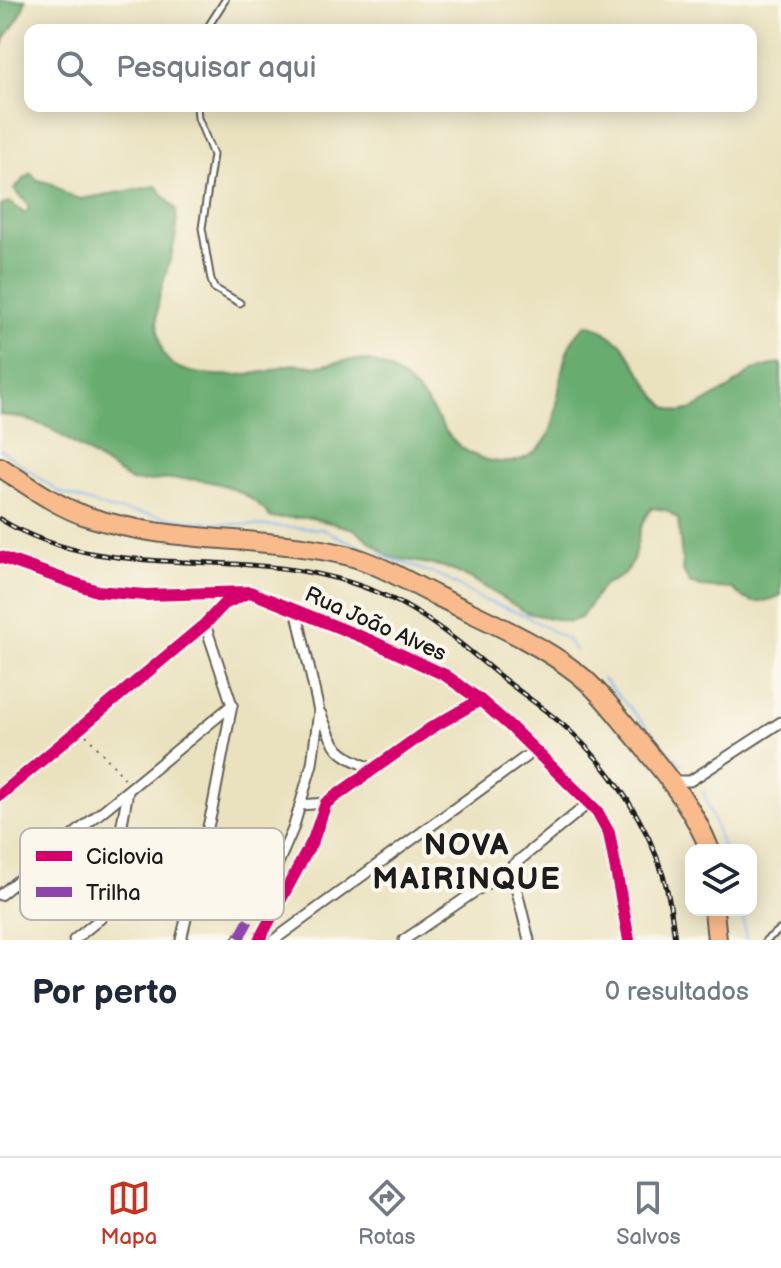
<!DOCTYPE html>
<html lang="pt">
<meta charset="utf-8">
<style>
body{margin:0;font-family:"Balsamiq Sans",sans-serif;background:#f2f2f3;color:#1f2937}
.controls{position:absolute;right:24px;bottom:24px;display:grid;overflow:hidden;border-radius:16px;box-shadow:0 4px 20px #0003}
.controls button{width:72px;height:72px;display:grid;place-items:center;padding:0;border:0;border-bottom:2px solid #e0e1e3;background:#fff;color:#1f2937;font:40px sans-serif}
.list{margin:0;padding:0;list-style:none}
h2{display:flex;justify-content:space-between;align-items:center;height:104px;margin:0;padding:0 32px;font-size:34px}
h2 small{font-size:26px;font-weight:400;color:#747a83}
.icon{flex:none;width:44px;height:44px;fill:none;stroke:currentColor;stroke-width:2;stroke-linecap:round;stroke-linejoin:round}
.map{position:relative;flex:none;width:781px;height:940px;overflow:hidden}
.search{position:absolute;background:#fff;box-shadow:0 4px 20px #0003;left:24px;right:24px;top:24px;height:88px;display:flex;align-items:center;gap:20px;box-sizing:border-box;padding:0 28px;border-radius:16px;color:#747a83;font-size:30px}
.sheet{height:216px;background:#fff}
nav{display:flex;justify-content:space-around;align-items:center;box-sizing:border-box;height:112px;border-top:2px solid #e0e1e3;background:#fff;font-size:22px;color:#747a83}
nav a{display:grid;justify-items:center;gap:4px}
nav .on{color:#c8321e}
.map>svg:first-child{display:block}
.forest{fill:#68ac70;stroke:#426446;stroke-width:2}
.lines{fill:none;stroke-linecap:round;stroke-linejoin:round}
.stream{stroke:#81b3ee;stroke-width:2}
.lane-casing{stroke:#646155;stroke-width:9}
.street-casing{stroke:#646155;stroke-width:13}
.highway-casing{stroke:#646155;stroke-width:22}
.path{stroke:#646155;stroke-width:2;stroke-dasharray:2 6;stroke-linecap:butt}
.lane{stroke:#fff;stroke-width:5}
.street{stroke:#fff;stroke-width:9}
.highway{stroke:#fabb8c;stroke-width:18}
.rail-casing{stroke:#1c1c1c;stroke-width:5}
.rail{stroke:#fbf7ec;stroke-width:2;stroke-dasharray:6;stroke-linecap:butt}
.quiet{stroke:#8e44ad;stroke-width:10;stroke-dasharray:20 10;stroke-linecap:butt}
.cycleway-casing{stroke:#fbf7ec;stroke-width:17}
.cycleway{stroke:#d6006c;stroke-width:12}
.labels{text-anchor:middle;stroke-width:8;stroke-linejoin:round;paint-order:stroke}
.street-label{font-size:22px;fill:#1c1c1c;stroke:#fbf7ec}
.district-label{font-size:30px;font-weight:bold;letter-spacing:2px;fill:#1c1c1c;stroke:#fbf7ec}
.key{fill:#fbf7ec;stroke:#b8b5ae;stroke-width:2}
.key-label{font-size:22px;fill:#1c1c1c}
</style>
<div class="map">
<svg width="781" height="940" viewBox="0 0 781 940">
<rect width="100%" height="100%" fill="#fbf7ec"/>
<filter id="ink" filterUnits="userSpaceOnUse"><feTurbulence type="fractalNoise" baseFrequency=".0125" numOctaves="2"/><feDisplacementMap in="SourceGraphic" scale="16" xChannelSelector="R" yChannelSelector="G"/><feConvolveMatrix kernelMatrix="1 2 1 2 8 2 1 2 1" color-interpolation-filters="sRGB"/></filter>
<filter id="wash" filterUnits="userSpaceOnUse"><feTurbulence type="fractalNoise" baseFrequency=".006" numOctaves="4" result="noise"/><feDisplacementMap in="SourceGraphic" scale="32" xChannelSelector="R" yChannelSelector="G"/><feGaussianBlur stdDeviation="1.8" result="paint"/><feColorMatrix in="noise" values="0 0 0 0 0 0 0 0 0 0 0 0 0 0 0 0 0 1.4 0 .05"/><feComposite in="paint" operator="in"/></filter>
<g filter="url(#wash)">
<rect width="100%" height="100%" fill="#eae2bf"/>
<!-- forest -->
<g class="forest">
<polygon points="0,0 26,0 20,16 5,38 0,57"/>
<path d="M30 173 38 180 52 184 69 196 81 199 156 186 176 210C177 224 176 239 172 252 164 285 151 306 160 341 161 347 162 353 166 358 183 381 245 376 270 371 276 369 282 366 288 365 298 363 308 367 318 366 337 363 354 357 372 362 392 368 409 382 422 397 434 410 441 428 454 441 472 459 503 469 527 457 575 433 543 358 587 324L599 328 622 344 657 397 668 408 680 412 693 409 731 387 753 370 781 363V595C760 605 749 606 733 589L701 587 689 583 683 570 678 519 666 510 652 508C627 537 648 572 604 584L581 618 569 622 527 613 470 578 444 567 390 557 354 529 311 518H271C250 490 215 479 181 479 164 478 149 483 131 481L48 427 22 418 0 415V205L10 202 24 213 28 211V204L14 189Z"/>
</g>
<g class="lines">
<!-- stream -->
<g class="stream">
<polyline points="0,449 59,492 110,509 213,523 322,529 374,553 441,576 481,599 524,615 566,639 576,651"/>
<polyline points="603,679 682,765"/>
<polyline points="703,791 724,850"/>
<polyline points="742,910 746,940"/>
</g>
</g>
</g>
<g filter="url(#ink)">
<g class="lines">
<!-- lane casing -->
<g class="lane-casing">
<g id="lane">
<polyline points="206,30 225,0"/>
<polyline points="197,106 198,118 213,155 202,228 211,280 214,288 240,303"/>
<polyline points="766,940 781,929"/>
</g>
</g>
<!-- street casing -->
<g class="street-casing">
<g id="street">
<polyline points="0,557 97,591 145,595 250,592 367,639 445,675 480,700 511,727 597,811 609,833 629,940"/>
<path d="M321 714C336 752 336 753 373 769"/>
<polyline points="672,781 690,781 781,722"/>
<polyline points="0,795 205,624 224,604 248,593"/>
<polyline points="300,805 326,803"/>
<polyline points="511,867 529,940"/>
<polyline points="269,884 293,829 300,805 312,764 319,711 296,609"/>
<polyline points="0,895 232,705"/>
<polyline points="74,940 101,918 107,906 128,791"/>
<polyline points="181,940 212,810 232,705 205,624"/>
<polyline points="238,940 239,938"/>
<polyline points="259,940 313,840 326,803 431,728 480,700"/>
<polyline points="274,940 535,750"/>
<polyline points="404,940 511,867 589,803"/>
</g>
</g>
<!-- highway casing -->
<g class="highway-casing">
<g id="highway">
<path d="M0 467C28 485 57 507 89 517 172 544 261 535 346 555 378 563 410 583 439 597 485 620 536 641 577 673 599 690 616 714 634 735 665 774 691 803 710 850"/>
<polyline points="714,910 717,940"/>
</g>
</g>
<!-- path -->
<polyline class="path" points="86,735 127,781"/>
<!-- lane -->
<use href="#lane" class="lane"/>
<!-- street -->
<use href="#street" class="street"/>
<!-- highway -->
<use href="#highway" class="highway"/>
<!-- rail casing -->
<g class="rail-casing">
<path id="rail" d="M0 519C92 577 206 553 307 572 395 588 435 622 501 677 525 696 550 712 572 733 612 770 647 823 663 875 670 896 672 918 675 940"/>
</g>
<!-- rail -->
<use href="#rail" class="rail"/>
<!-- quiet -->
<polyline class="quiet" points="239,938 269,884"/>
<!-- cycleway casing -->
<g class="cycleway-casing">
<g id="cycleway">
<polyline points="0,557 97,591 145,595 250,592 367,639 445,675 480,700 511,727 597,811 609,833 629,940"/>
<polyline points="0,795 205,624 224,604 247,593"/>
<polyline points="259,940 313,840 326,803 431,728 480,700"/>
</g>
</g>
<!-- cycleway -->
<use href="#cycleway" class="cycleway"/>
</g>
</g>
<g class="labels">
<!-- street labels -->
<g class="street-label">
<text transform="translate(376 623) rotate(24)" y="8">Rua João Alves</text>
</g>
<!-- district labels -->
<g class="district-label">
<text x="467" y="855">NOVA<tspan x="467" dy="34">MAIRINQUE</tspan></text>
</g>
</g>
<!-- legend -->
<rect x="20" y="828" width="264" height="92" rx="12" class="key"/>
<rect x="36" y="851" width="36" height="10" fill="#d6006c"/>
<rect x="36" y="887" width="36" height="10" fill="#8e44ad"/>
<g class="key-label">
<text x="86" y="864">Ciclovia</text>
<text x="86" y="900">Trilha</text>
</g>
</svg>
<div class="controls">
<button><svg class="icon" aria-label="layers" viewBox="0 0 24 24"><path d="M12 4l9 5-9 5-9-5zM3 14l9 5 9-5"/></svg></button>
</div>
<div class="search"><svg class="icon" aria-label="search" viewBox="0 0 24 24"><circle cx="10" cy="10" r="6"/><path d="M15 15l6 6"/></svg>Pesquisar aqui</div>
</div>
<section class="sheet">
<h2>Por perto<small>0 resultados</small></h2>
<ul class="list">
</ul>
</section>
<nav>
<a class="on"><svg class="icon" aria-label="map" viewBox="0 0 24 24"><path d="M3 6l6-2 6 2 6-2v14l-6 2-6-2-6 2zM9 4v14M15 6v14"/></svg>Mapa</a>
<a><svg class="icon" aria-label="directions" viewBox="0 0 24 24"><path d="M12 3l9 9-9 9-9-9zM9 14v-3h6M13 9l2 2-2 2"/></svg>Rotas</a>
<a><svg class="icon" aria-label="saved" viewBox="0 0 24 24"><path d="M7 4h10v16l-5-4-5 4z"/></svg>Salvos</a>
</nav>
